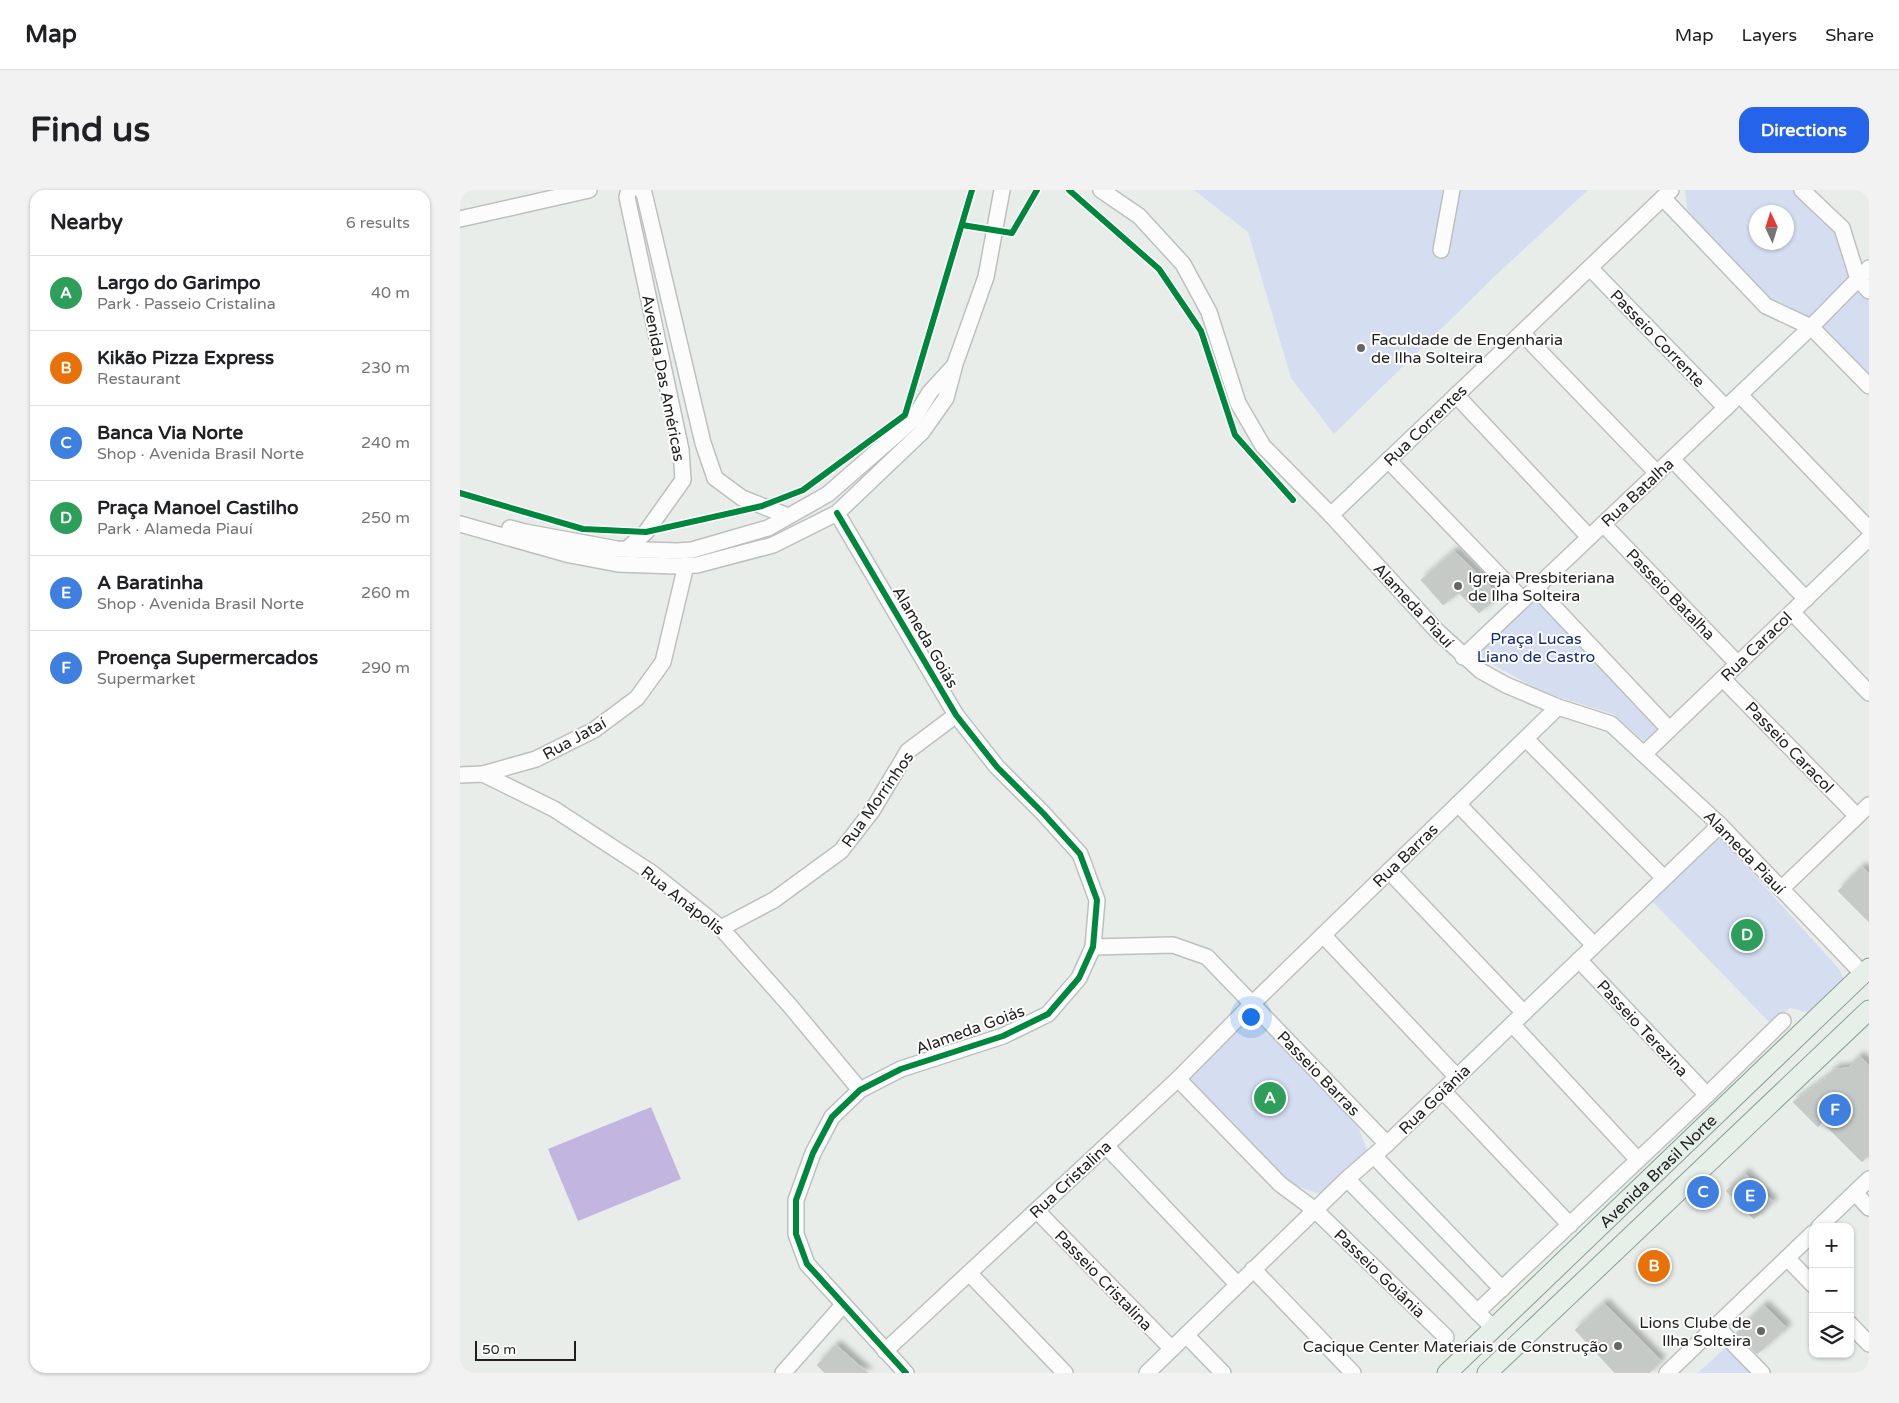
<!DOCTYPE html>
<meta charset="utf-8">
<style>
body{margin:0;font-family:"Varela Round",sans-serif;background:#f2f2f2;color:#202124}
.controls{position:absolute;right:15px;bottom:15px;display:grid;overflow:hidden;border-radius:10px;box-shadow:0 1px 4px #0004}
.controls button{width:45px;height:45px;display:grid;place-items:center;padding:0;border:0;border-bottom:1px solid #e0e0e0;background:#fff;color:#202124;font:25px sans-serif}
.compass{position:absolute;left:1289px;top:15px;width:45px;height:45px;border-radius:50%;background:#fff;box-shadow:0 1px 4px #0004;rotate:356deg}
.scale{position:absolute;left:15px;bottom:12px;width:101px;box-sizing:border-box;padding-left:5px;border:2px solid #1f1f1f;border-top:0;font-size:14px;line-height:18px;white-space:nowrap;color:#1f1f1f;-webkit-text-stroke:4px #fff;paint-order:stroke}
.you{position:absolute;left:790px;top:826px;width:18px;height:18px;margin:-12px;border:4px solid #fff;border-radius:50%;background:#1a73e8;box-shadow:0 0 0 8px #1a73e833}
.badge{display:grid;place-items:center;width:32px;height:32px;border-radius:50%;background:#2563eb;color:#fff;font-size:16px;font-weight:700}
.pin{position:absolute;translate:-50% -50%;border:2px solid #fff;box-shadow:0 1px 5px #0006}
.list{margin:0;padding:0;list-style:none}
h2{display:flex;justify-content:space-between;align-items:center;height:65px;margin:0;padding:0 20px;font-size:21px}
h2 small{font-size:16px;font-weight:400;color:#757577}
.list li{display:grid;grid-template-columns:32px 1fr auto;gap:15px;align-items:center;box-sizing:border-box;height:75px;padding:0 20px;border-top:1px solid #e0e0e0}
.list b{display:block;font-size:19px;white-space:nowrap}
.list p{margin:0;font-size:16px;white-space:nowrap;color:#757577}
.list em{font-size:16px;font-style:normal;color:#757577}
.icon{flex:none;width:28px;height:28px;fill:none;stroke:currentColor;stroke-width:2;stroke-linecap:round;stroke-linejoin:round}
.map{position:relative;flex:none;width:1409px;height:1183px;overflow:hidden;border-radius:15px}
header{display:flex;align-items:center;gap:30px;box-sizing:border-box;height:70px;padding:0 25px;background:#fff;border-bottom:1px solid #e0e0e0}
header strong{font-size:24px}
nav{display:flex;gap:28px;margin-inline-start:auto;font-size:18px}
.intro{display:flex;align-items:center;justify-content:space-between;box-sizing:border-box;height:120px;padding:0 30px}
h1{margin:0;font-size:35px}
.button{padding:12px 22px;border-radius:15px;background:#2563eb;color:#fff;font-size:18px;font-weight:700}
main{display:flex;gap:30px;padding:0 30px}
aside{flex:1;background:#fff;border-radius:15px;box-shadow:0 1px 4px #0004}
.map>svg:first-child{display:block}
.park{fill:#d5def1;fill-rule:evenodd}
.pitch{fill:#c2b6e1}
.building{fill:#c5cac7;stroke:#c9d0cb;filter:url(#shadow)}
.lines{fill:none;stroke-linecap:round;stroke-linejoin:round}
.minor-casing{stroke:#bec0bf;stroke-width:18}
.major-casing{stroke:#86a290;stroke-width:21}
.minor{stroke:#fcfcfc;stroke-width:15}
.major{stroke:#e6f0e9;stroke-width:19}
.cycleway-casing{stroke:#fff;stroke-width:9}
.cycleway{stroke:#00873e;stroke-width:6}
.poi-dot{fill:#656766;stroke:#fff;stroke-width:2}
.labels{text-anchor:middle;stroke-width:4;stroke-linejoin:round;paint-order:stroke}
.street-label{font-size:16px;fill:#1f1f1f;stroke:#fff}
.poi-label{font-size:16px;fill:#1f1f1f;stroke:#fff;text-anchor:start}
.park-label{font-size:16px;fill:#122879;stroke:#fff}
</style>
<header>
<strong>Map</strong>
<nav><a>Map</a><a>Layers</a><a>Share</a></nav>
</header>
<div class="intro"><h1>Find us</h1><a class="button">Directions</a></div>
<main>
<aside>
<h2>Nearby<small>6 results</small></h2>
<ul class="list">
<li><span class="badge" style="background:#2e9e5b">A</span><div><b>Largo do Garimpo</b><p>Park · Passeio Cristalina</p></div><em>40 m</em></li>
<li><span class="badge" style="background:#e8710a">B</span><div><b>Kikão Pizza Express</b><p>Restaurant</p></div><em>230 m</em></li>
<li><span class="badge" style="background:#3f7fe0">C</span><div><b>Banca Via Norte</b><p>Shop · Avenida Brasil Norte</p></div><em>240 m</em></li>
<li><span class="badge" style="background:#2e9e5b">D</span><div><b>Praça Manoel Castilho</b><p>Park · Alameda Piauí</p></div><em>250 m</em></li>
<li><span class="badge" style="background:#3f7fe0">E</span><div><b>A Baratinha</b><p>Shop · Avenida Brasil Norte</p></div><em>260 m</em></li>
<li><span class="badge" style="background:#3f7fe0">F</span><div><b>Proença Supermercados</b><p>Supermarket</p></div><em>290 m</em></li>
</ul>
</aside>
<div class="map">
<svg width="1409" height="1183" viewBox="0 0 1409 1183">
<defs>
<filter id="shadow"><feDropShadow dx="4.5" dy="-4.5" stdDeviation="2.5" flood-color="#0004"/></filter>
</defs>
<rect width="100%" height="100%" fill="#e8edea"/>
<!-- park -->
<g class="park">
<polygon points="734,0 1128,0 1036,85 874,244 831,188 788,42"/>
<path d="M1225 0H1337L1378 41 1391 89 1351 129 1309 114 1228 24ZM1296 22H1326V52H1296Z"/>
<polygon points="1398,98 1409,109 1409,189 1358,137"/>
<polygon points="1077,408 1202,537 1186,553 1153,524 1083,502 1015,465"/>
<polygon points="1260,647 1380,780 1384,790 1350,823 1330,818 1310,833 1191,710"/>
<polygon points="793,823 895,928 908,963 863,1005 822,991 724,889"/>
<polygon points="1264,1159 1279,1164 1298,1183 1238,1183"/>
</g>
<!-- pitch -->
<polygon class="pitch" points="191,917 221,989 118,1031 88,959"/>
<!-- building -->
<g class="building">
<polygon points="994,361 1040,406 1019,423 999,403 983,415 961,390"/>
<polygon points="1402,677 1409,683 1409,732 1378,701"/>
<polygon points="1400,866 1409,876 1409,965 1402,972 1362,932 1358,937 1333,912 1366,888 1375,879 1388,878"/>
<polygon points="1285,983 1313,1012 1294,1029 1266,1001"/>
<polygon points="1144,1113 1201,1171 1189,1183 1155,1183 1115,1140"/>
<polygon points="1304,1115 1327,1138 1297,1164 1276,1143"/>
<polygon points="376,1155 408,1183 365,1183 357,1175"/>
</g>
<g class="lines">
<!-- minor casing -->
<g class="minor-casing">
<g id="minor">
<polyline points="181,0 184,3 243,253 255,288 282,308 328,326"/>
<polyline points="641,0 679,26 723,74 749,122 778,213 803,256 871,325 977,441 1021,481 1046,495 1098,517 1151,534 1260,635 1403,784"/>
<polyline points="1342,0 1382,38 1398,89 1409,101"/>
<polyline points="1203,8 1306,116 1351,137 1409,196"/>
<polyline points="0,29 129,0"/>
<polyline points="981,60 992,0"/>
<polyline points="1130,78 1266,218"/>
<polyline points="1062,143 1197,283"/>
<polyline points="996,205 1129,347"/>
<polyline points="1280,205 1409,339"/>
<polyline points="1212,269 1346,409"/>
<polyline points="928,270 1063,410"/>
<polyline points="377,323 496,525 537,577 583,623 620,664 637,710 633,757 619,788 588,824 543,846 441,879 400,900 372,927 353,963 336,1010 336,1044 347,1074 446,1183"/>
<polyline points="871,325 1211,0"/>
<polyline points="0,334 110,365 158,374 217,376 237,375 313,355 377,323 462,242 486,208 495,174 526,87 542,0"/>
<polyline points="1143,334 1278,474"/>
<polyline points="50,338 65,342 157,359 217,361 232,360 308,338 368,304 453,230 470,202 493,177"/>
<polyline points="167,359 186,342 223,290 221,260 167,7 169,0"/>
<polyline points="1076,398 1209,539"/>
<polyline points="1332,422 1409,503"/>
<polyline points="1003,467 1351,137 1409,78"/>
<polyline points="1263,489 1397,626"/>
<polyline points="1066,549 1204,688"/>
<polyline points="1184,564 1409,348"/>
<polyline points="23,584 76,569 134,540 177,508 203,472 226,375"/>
<polyline points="0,585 23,584 94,619 192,683 261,738 331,817 400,900"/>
<polyline points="998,614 1134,755"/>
<polyline points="929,681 1064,823"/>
<polyline points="1321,699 1409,615"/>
<polyline points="261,738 314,710 381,661 412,621 448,561 496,525"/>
<polyline points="863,745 997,887"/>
<polyline points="633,757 713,755 747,767 927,954"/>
<polyline points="1119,770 1247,905"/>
<polyline points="1052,834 1178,970"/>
<polyline points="718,889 820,994 855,1020 986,1147"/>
<polyline points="983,901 1110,1035"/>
<polyline points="646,956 778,1095"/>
<polyline points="914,966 1042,1099"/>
<polyline points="887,989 1034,1139"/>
<polyline points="1395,1003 1409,1018"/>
<polyline points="577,1021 712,1159"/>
<polyline points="1359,1037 1409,989"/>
<polyline points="1327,1068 1353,1095"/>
<polyline points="793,1079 893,1183"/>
<polyline points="509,1083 605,1183"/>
<polyline points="1017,1122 1247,905 1323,831"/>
<polyline points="1390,1134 1409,1154"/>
<polyline points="1256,1136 1302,1183"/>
<polyline points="726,1145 763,1183"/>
<polyline points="425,1161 718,889 792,814 1098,517"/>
<polyline points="323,1183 383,1115"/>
<polyline points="687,1183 887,989 927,954 1260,635"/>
<polyline points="1207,1183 1353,1043"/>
</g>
</g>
<!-- major casing -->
<g class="major-casing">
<g id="major">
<path id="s1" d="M987 1183 1409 778"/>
<polyline points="1027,1183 1409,820"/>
</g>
</g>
<!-- minor -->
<use href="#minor" class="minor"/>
<!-- major -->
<use href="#major" class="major"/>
<!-- cycleway casing -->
<g class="cycleway-casing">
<g id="cycleway">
<polyline points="609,0 699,79 741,141 775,245 833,310"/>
<polyline points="502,35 552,43 577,0"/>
<polyline points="0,303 123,339 186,342 302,316 343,300 445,225 512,0"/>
<polyline points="377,323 496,525 537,577 583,623 620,664 637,710 633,757 619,788 588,824 543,846 441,879 400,900 372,927 353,963 336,1010 336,1044 347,1074 446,1183"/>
</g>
</g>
<!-- cycleway -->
<use href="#cycleway" class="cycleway"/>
</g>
<!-- markers -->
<g class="poi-dot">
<circle cx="901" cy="158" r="5"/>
<circle cx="998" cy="396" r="5"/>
<circle cx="1301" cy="1141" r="5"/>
<circle cx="1158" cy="1156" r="5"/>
</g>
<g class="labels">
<!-- street labels -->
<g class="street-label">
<text transform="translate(1198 148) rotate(46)" y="6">Passeio Corrente</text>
<text transform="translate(204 188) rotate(79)" y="6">Avenida Das Américas</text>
<text transform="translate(965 235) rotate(-44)" y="6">Rua Correntes</text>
<text transform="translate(1177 302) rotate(-43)" y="6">Rua Batalha</text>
<text transform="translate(1211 404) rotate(46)" y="6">Passeio Batalha</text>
<text transform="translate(954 415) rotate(47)" y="6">Alameda Piauí</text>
<text transform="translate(466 447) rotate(60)" y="6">Alameda Goiás</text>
<text transform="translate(1296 456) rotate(-44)" y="6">Rua Caracol</text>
<text transform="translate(114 548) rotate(-29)" y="6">Rua Jataí</text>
<text transform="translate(1330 557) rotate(46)" y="6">Passeio Caracol</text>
<text transform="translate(417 609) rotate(-55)" y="6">Rua Morrinhos</text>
<text transform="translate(1285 662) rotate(46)" y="6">Alameda Piauí</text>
<text transform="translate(945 665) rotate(-44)" y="6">Rua Barras</text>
<text transform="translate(223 710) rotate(38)" y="6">Rua Anápolis</text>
<text transform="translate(1183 838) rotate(47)" y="6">Passeio Terezina</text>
<text transform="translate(510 839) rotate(-20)" y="6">Alameda Goiás</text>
<text transform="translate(859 883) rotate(46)" y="6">Passeio Barras</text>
<text transform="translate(974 909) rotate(-44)" y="6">Rua Goiânia</text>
<text dy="6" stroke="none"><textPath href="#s1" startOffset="292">Avenida Brasil Norte</textPath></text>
<text transform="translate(610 989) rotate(-43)" y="6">Rua Cristalina</text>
<text transform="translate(920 1083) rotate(44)" y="6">Passeio Goiânia</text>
<text transform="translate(644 1090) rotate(46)" y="6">Passeio Cristalina</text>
</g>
<!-- poi labels -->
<g class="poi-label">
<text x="911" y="155">Faculdade de Engenharia<tspan x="911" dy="18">de Ilha Solteira</tspan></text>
<text x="1008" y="393">Igreja Presbiteriana<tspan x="1008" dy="18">de Ilha Solteira</tspan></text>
<text x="1291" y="1138" text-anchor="end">Lions Clube de<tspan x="1291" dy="18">Ilha Solteira</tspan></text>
<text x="1148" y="1162" text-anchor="end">Cacique Center Materiais de Construção</text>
</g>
<!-- park labels -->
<g class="park-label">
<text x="1076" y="454">Praça Lucas<tspan x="1076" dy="18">Liano de Castro</tspan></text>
</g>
</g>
</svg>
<div class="controls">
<button>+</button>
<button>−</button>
<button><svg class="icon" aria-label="layers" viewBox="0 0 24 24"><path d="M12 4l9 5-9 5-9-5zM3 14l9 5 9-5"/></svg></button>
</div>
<svg class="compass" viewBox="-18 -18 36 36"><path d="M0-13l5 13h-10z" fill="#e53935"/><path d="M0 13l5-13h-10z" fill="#757577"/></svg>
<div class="scale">50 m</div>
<div class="you"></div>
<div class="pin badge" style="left:810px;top:908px;background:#2e9e5b">A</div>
<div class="pin badge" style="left:1194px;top:1076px;background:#e8710a">B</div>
<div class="pin badge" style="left:1243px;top:1002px;background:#3f7fe0">C</div>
<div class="pin badge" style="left:1287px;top:745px;background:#2e9e5b">D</div>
<div class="pin badge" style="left:1290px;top:1006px;background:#3f7fe0">E</div>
<div class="pin badge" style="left:1375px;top:920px;background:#3f7fe0">F</div>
</div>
</main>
